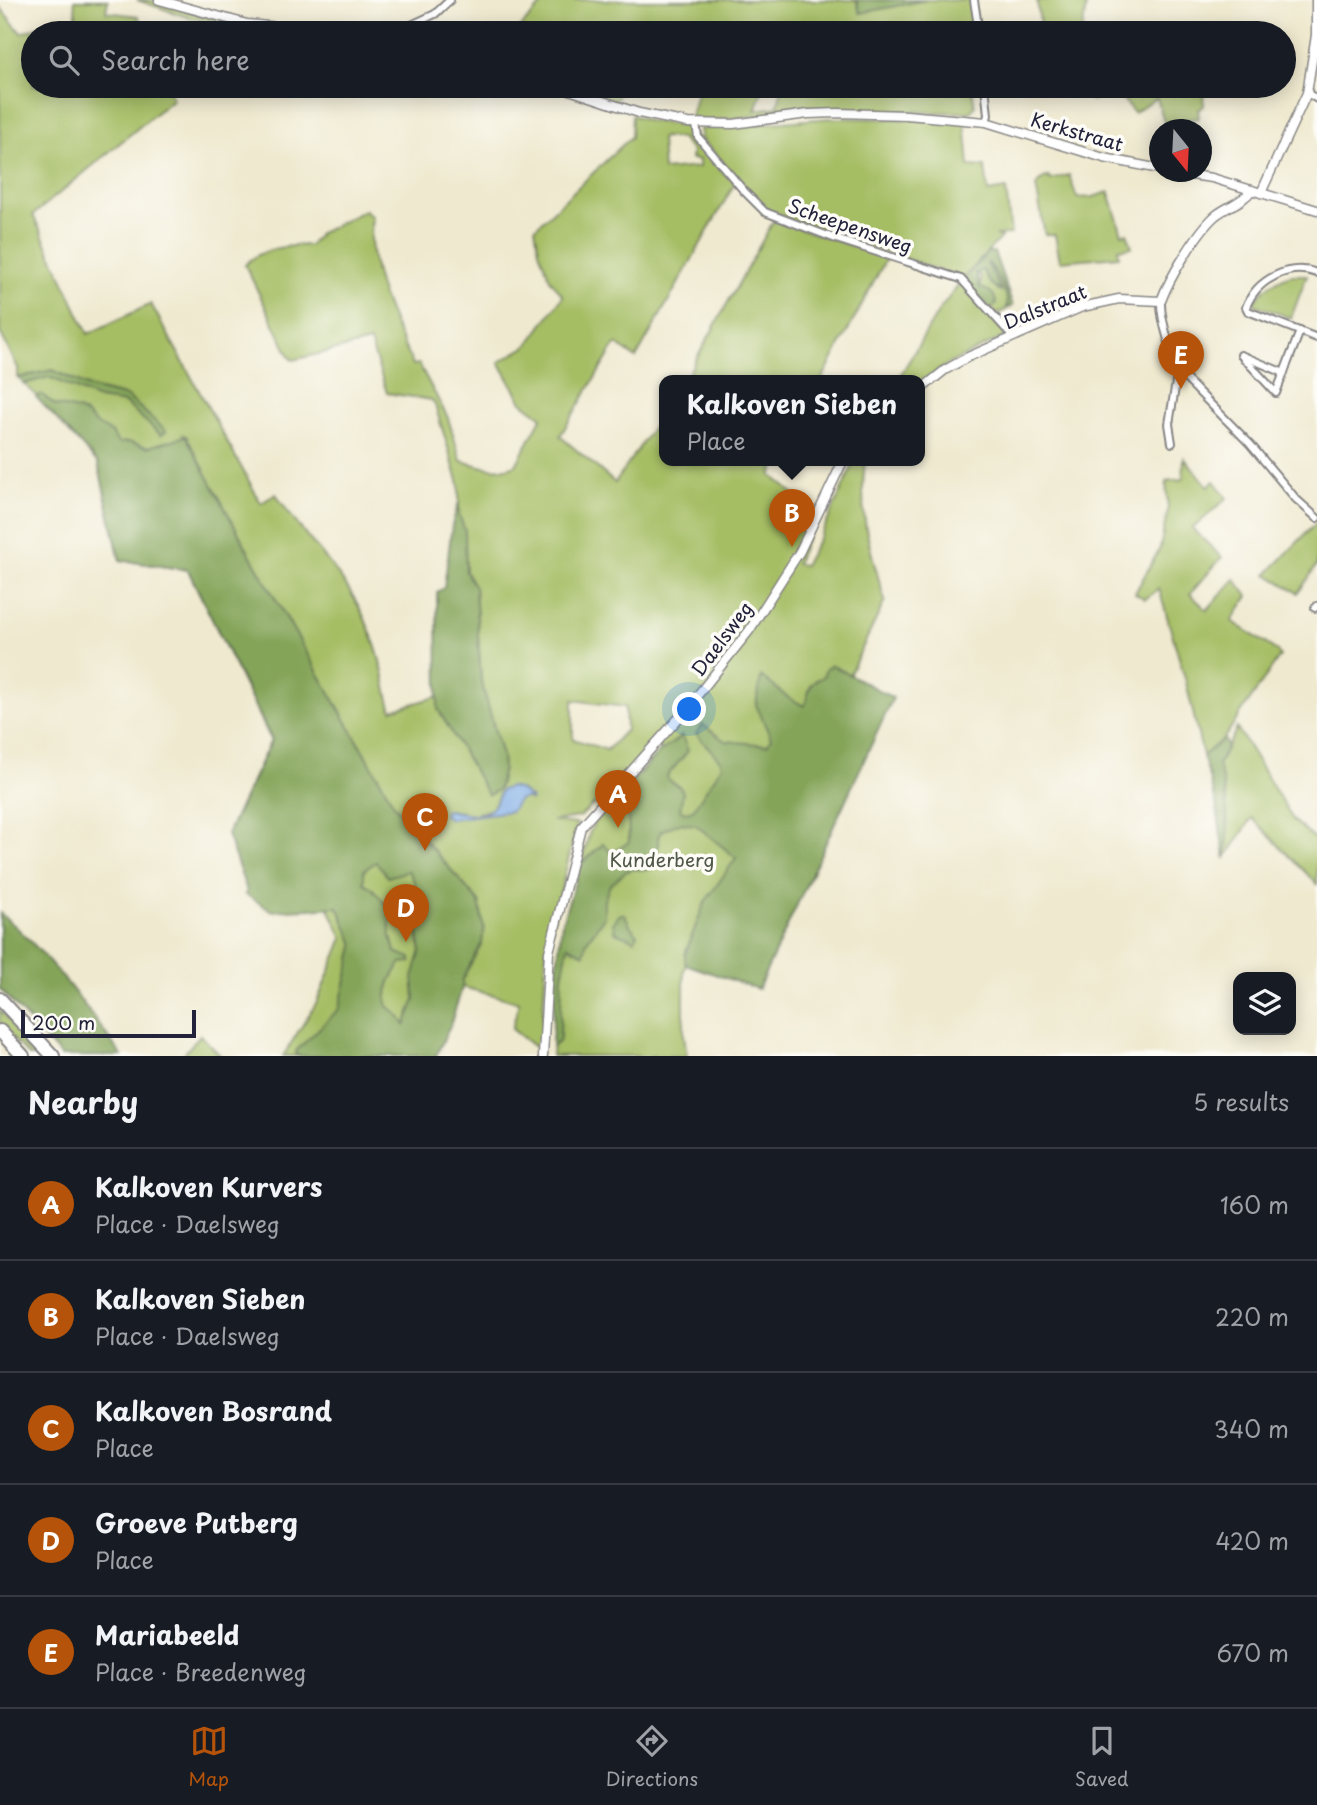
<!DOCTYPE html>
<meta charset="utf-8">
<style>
body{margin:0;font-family:"Playpen Sans",sans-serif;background:#242831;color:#f1f3f6}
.controls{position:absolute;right:21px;bottom:21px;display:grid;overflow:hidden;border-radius:14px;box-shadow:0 4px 18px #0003}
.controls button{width:63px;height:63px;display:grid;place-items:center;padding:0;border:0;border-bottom:2px solid #363941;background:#171b24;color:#f1f3f6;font:35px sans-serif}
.compass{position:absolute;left:1149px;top:119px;width:63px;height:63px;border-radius:50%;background:#171b24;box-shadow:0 4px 18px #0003;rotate:162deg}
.scale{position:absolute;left:21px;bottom:18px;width:175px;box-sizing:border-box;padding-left:7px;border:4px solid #22223b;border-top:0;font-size:19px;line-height:24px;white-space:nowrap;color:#22223b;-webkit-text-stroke:5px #fdfcf7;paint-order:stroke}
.you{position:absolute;left:690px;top:710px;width:24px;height:24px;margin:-18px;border:5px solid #fff;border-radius:50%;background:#1a73e8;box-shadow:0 0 0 10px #1a73e833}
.badge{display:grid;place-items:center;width:46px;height:46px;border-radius:50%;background:#b45309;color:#fff;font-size:23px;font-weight:700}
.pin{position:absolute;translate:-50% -58px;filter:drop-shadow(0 2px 4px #0008)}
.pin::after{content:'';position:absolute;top:37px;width:24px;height:21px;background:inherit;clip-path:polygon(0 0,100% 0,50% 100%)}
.popup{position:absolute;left:659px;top:375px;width:266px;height:91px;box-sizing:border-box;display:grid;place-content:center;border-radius:14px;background:#171b24;filter:drop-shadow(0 2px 5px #0005);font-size:23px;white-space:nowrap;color:#9ea1a6}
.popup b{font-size:26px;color:#f1f3f6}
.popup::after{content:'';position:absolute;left:50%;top:100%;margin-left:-14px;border:14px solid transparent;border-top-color:#171b24}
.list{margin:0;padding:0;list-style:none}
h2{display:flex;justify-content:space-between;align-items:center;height:91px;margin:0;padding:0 28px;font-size:30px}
h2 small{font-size:23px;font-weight:400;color:#9ea1a6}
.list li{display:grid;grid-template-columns:46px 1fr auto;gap:21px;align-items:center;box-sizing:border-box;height:112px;padding:0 28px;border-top:2px solid #363941}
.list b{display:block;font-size:26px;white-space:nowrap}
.list p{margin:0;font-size:23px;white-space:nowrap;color:#9ea1a6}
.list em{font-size:23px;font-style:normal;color:#9ea1a6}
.icon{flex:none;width:38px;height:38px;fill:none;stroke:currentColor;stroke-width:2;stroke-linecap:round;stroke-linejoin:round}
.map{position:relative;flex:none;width:1317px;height:1056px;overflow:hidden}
.search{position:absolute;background:#171b24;box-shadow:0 4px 18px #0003;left:21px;right:21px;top:21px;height:77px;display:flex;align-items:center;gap:18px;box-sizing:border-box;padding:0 24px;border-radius:38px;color:#9ea1a6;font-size:26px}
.sheet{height:651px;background:#171b24}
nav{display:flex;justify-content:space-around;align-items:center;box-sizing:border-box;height:98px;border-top:2px solid #363941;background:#171b24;font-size:19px;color:#9ea1a6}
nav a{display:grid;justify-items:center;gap:4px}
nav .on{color:#b45309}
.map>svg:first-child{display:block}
.green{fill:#a5bd63;stroke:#64704f;stroke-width:2;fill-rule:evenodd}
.forest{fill:#84a459;stroke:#53634a;stroke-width:2;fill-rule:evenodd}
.water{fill:#7babe6;stroke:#4e6690;stroke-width:2}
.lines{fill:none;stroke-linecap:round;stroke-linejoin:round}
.minor-casing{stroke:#888685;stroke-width:10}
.tertiary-casing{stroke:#888685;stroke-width:11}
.motorway-casing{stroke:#888685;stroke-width:16}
.minor{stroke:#fff;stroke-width:6}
.tertiary{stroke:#fff;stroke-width:8}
.motorway{stroke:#fff;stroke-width:12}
.labels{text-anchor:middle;stroke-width:7;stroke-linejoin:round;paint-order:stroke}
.street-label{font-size:19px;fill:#22223b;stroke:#fdfcf7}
.park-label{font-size:19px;fill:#505849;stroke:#fdfcf7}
</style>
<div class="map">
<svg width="1317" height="1056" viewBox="0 0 1317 1056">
<rect width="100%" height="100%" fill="#fdfcf7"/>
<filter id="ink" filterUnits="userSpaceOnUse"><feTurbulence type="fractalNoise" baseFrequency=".0143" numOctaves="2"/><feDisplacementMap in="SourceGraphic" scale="14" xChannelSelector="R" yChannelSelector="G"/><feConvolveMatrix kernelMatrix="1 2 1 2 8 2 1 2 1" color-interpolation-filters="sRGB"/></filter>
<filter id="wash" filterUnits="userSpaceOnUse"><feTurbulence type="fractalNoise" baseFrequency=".00686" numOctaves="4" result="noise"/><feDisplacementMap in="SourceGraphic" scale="28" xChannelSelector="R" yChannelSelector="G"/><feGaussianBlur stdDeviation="1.57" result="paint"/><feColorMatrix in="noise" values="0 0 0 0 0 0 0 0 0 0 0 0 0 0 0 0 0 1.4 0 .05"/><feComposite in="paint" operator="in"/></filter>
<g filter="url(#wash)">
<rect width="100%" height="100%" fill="#efe9cf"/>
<!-- green -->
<g class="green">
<path d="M74 0H108L106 12 138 16 145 33H33V86H167L173 99 33 215 88 334 151 304 261 503 276 494C302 537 343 570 364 617 372 635 379 654 383 673 386 686 388 699 392 710L439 696 438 709 488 794 498 789 503 769 502 756 481 681 475 587 466 572 465 565V531L459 515V484L435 405 432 400 387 393 370 342 293 360 290 357 245 265C262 247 286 246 310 245L320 233 365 210 372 217C365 269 392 319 413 365L419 364 448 418 461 461C480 466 498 473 516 465L542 417 522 402 499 362 527 346 563 296 550 279 539 251 535 228 631 137 632 115 649 121 689 126 711 158 735 183 636 358 618 345H615L560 436 615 483 664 411V461H778L771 475 817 513 796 564 804 565C825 532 838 496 855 461H865C858 518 870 548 885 601L836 702 684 970V1035L687 1056H552L557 983 569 906 590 831 600 813 662 749 658 745 606 803 593 805 580 817 552 821 577 824 547 948 541 1049 536 1048 512 1029 519 1002 462 987 433 1056H283L317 1002 343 938 319 888 252 898 245 894 247 891 227 834 271 740 188 570 120 560 98 463 87 450 84 440 24 384 50 376 125 403 129 407 128 397 91 388 53 370 18 378V368L0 332V7L21 33 46 24 77 22ZM663 137 681 138 692 152 691 159 699 160V167L663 170 661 139ZM183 435 186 436 253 560 395 806 479 902 484 929 385 799ZM573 700 625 707 626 730 607 750 573 739ZM510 787 520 790 530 797V801L525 798 518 800 511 811 450 819 449 810 474 814 492 809 501 791Z"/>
<polygon points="137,0 150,0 243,27 305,33 250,33 190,18"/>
<polygon points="546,0 856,0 860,13 926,0 973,0 976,27 975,33 799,33 799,26 786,30 784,33 515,33"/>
<polygon points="1037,0 1087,0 1082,33 1041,33"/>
<polygon points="570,86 621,86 616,101"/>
<path d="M699 86H764L755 110 777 107 783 86H972L975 107 970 112C921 114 873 108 824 110 784 111 745 118 705 121L690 118Z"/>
<polygon points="1087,86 1203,86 1204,106 1198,110 1199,118 1164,122 1157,98 1134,113 1114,88 1092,100"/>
<polygon points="830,118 965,120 969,166 985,167 988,192 1006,189 1011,234 995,235 1001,237 963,279 768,211 701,139 700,129"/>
<polygon points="1069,175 1077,198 1093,197 1109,192 1122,234 1127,233 1132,247 1118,249 1119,256 1060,261 1055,235 1045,235 1036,186 1044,178 1049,177 1050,180"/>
<polygon points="774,220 887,257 821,381 684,381"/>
<path d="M987 263H989C997 276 1010 293 1007 309L996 315 980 288 981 277 975 273 983 270 997 289 1001 291Z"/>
<path d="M1291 275H1307L1291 318 1253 304C1263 288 1274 281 1291 275Z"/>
<polygon points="961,282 1007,334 1006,336 948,364 920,385 920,381 897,381 940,309"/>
<polygon points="1184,458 1208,486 1214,481 1227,498 1192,529 1222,557 1190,594 1207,610 1235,579 1248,596 1232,621 1277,651 1280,656 1224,738 1203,756 1186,682 1159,589 1145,599 1135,593 1160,548 1168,510 1166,481 1183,479"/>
<polygon points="1317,522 1317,565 1298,593 1267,574"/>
<polygon points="1237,728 1294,821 1317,841 1317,884 1252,818 1225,859 1228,840 1226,810 1218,765"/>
<polygon points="0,1010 41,1056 29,1056 0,1025"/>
<polygon points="200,1035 221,1056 182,1056"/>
</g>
<!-- forest -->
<g class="forest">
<polygon points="857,0 926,0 860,13"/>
<path d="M988 252H994L1013 306 1007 309C1010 293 997 276 989 263H987L1002 291 990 283 983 270 975 273 978 276 977 277 980 288C990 290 996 294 996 305L990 309 963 279Z"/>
<polygon points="52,370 91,388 128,397 166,431 161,435 125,403 98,399 49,377 24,384 18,378"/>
<path d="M41 394 55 405 78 410 86 414 96 424 112 433 118 443 128 442 148 447 186 436 253 560 395 806 479 902 484 929 482 943 463 978 462 988 450 1026 436 1056H297L296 1051 339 1009 354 946 353 942 338 907 272 911 245 894 247 891 227 834 272 740 188 570 120 560 98 463 36 397ZM376 862 388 877 408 871 415 883 412 912 421 950 413 977 415 999 405 1025 399 1016 387 1005C385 987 392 977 401 963L411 962V958L395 952 390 932V909L371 887 364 883V870Z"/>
<polygon points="459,502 459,515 465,531 466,572 475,587 481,681 502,756 503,769 498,790 488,795 438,709 437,592 444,588 452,525"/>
<path d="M832 665 893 698 758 989 685 964V954L705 902 736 858 696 825 679 823 661 831 658 838V860L655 866 649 870 634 869 625 872 610 885 604 901V917L586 943 584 954 568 946 562 978 560 1037 559 1042 552 1046 555 982 562 922 581 864 603 844 612 853 629 842 627 787 657 754 682 736 688 751 667 776 668 780 679 786 683 792 680 810 686 812 693 810 722 766 721 761 696 734 703 725 725 741 767 745 771 738 756 705 761 676 787 697 804 706C810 696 806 682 823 677L826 669Z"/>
<path d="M1224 738 1227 747 1218 764C1227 794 1230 828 1225 859L1216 803 1203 756Z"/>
<path d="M0 913C49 953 85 1006 122 1056H61L0 989Z"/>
<polygon points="620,914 625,914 629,924 637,934 635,940 615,932 613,923"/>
</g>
<!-- water -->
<path class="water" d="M510 787 520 790 532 800 525 798 518 800 511 811 450 819 444 815 445 810C458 811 484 821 494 806 498 801 498 796 501 790Z"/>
</g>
<g filter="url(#ink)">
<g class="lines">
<!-- minor casing -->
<g class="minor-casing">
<g id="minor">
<polyline points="974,0 979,33"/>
<polyline points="394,33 435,14 450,0"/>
<polyline points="985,86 988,115 986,122"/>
<polyline points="1307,93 1317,99"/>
<polyline points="696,124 698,137 744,191 765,212 836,239 961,279 1013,337"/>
<path d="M1317 273C1289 263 1257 279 1246 307L1248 311 1317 338"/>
<path d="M1161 301C1160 318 1173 361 1182 375L1250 444 1296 499 1317 518"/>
<polyline points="1284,373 1241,355 1276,393 1300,331"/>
<polyline points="1172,443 1169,424 1178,370"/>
<polyline points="1315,608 1317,606"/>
</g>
</g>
<!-- tertiary casing -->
<g class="tertiary-casing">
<g id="tertiary">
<polyline points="159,0 247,24 344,33"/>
<polyline points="557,86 639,113 688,123 733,124 808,114 838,113 907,115 986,122 1104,158 1160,169"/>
<polyline points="1171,172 1212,178 1317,210"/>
<polyline points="1261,193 1307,93 1316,35 1316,0"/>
<path d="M920 390 945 370 968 357 1082 307 1119 299 1161 301C1169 279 1197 232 1215 216 1227 206 1242 203 1252 190"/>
<polyline points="543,1056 549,952 581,827 685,711 749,631 800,551 843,461"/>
</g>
</g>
<!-- motorway casing -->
<g class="motorway-casing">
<g id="motorway">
<polyline points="0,999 53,1056"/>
<polyline points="0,1031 23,1056"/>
</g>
</g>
<!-- minor -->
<use href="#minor" class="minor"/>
<!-- tertiary -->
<use href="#tertiary" class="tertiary"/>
<!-- motorway -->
<use href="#motorway" class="motorway"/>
</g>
</g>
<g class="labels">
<!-- street labels -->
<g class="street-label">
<text transform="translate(1077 132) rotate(16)" y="7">Kerkstraat</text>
<text transform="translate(850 226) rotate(19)" y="7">Scheepensweg</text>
<text transform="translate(1045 307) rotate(-22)" y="7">Dalstraat</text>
<text transform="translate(722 639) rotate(-53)" y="7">Daelsweg</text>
</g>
<!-- park labels -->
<g class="park-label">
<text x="662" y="867">Kunderberg</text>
</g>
</g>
</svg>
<div class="controls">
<button><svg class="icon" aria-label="layers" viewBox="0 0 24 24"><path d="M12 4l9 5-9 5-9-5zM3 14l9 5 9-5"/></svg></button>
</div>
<svg class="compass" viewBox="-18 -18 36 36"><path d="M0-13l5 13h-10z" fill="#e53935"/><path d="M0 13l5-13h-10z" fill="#9ea1a6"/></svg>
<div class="scale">200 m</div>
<div class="you"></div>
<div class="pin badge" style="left:618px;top:828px">A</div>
<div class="pin badge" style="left:792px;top:547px">B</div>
<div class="popup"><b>Kalkoven Sieben</b>Place</div>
<div class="pin badge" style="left:425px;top:851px">C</div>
<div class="pin badge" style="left:406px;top:942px">D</div>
<div class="pin badge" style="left:1181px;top:389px">E</div>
<div class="search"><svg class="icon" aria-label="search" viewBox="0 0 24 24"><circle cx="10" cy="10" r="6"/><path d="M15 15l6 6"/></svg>Search here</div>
</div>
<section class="sheet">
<h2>Nearby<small>5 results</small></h2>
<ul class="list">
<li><span class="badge">A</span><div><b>Kalkoven Kurvers</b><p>Place · Daelsweg</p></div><em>160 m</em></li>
<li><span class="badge">B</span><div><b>Kalkoven Sieben</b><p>Place · Daelsweg</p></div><em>220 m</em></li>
<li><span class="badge">C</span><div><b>Kalkoven Bosrand</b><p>Place</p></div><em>340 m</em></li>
<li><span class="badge">D</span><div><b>Groeve Putberg</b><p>Place</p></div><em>420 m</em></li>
<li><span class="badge">E</span><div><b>Mariabeeld</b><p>Place · Breedenweg</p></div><em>670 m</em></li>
</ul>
</section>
<nav>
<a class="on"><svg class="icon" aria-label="map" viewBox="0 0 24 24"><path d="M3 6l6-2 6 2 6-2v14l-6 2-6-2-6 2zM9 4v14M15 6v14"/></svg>Map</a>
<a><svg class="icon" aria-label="directions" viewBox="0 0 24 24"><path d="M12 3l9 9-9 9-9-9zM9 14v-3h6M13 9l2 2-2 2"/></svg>Directions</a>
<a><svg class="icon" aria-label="saved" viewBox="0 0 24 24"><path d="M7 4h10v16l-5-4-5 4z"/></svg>Saved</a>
</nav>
